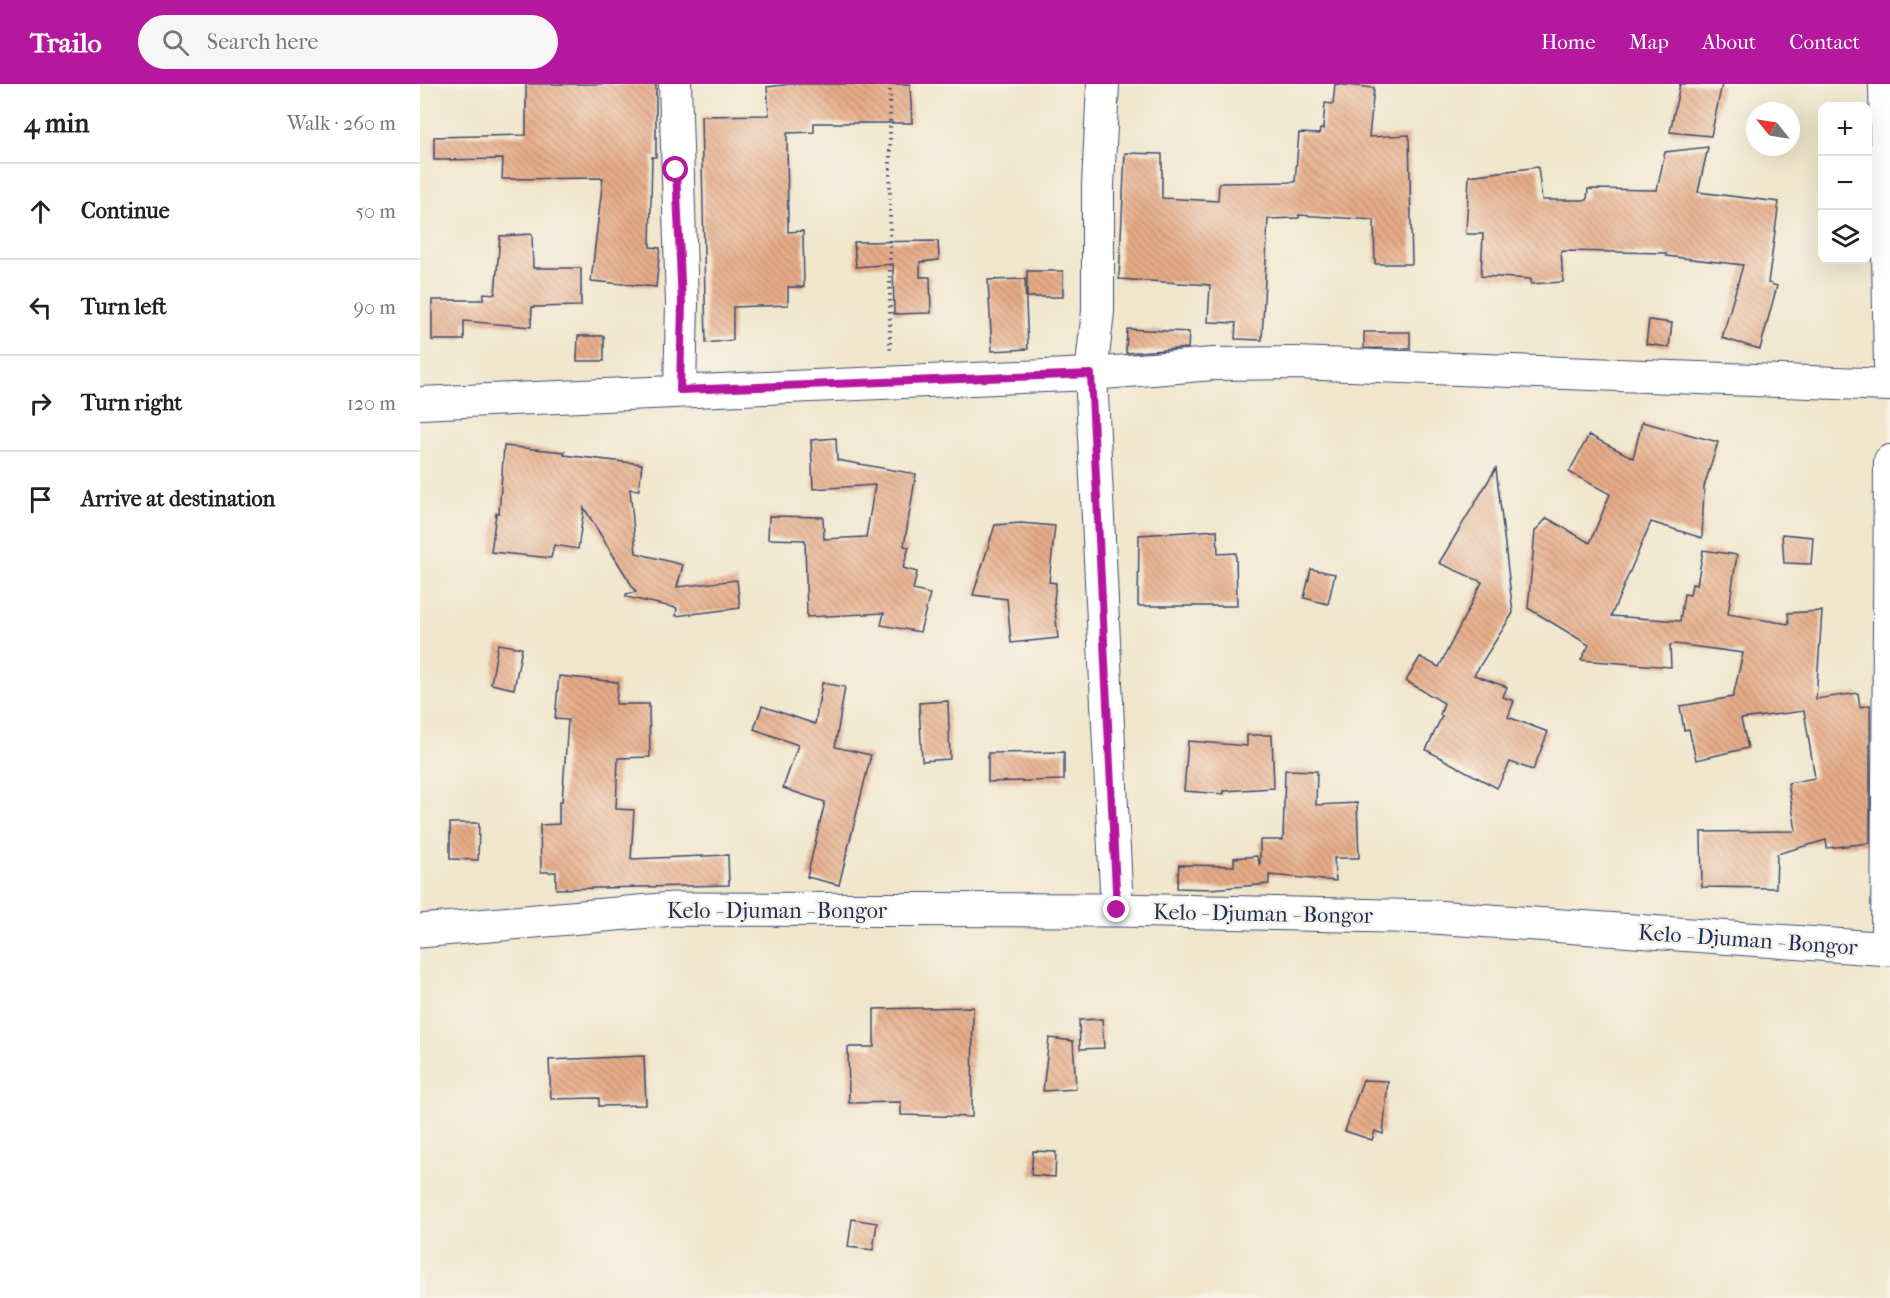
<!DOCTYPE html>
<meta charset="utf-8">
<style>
body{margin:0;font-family:"IM FELL French Canon",serif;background:#f6f6f6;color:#222}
.controls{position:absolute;right:18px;top:18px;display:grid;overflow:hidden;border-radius:12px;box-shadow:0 6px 24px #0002}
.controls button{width:54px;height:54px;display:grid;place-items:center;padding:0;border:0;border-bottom:2px solid #e0e0e0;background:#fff;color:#222;font:30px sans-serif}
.compass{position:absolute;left:1326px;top:18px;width:54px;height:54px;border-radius:50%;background:#fff;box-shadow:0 6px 24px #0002;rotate:300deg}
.stop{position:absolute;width:18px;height:18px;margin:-14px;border:4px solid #b5179e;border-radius:50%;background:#fff}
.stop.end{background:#b5179e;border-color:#fff;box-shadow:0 2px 6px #0008}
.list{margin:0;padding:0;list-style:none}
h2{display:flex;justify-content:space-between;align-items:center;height:78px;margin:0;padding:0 24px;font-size:26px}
h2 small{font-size:20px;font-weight:400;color:#767676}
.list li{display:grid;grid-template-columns:39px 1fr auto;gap:18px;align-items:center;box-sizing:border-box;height:96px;padding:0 24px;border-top:2px solid #e0e0e0}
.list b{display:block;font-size:22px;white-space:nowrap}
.list em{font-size:20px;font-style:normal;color:#767676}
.icon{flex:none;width:33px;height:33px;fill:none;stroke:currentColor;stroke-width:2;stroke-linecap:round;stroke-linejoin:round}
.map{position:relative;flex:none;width:1470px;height:1214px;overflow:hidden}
header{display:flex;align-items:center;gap:36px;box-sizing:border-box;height:84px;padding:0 30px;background:#b5179e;color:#fff}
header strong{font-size:28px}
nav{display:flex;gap:33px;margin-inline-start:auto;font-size:21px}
.search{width:420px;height:54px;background:#f6f6f6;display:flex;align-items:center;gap:15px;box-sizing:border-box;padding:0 21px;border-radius:33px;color:#767676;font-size:22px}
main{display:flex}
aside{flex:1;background:#fff}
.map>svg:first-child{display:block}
.building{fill:url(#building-back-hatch)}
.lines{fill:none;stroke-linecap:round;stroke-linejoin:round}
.minor-casing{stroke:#3b4a6e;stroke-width:34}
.highway-casing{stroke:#3b4a6e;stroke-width:35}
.path{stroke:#3b4a6e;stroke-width:4;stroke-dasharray:1.5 4.5;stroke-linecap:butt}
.minor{stroke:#fff;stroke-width:32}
.highway{stroke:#fff;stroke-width:33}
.route{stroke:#b5179e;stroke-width:8}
.labels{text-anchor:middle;stroke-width:5;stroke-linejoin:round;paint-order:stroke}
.street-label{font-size:22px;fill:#1b2f5e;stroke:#f7f3e8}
</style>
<header>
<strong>Trailo</strong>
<div class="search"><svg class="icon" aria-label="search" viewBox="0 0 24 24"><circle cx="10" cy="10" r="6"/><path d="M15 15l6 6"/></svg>Search here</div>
<nav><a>Home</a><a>Map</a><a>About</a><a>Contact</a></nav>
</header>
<main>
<aside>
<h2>4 min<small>Walk · 260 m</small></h2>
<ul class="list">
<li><svg class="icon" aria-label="ahead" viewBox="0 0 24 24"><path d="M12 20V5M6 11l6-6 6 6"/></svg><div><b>Continue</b></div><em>50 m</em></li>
<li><svg class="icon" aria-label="left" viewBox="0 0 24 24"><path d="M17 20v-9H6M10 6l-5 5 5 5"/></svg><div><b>Turn left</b></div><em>90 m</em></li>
<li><svg class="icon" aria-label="right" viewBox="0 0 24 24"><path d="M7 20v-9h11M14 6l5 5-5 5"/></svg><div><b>Turn right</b></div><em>120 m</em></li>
<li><svg class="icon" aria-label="arrive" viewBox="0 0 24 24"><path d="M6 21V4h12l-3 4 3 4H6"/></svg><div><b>Arrive at destination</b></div></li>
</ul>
</aside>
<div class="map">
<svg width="1470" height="1214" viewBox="0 0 1470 1214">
<defs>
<pattern id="building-back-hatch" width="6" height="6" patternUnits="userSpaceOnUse" patternTransform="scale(1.5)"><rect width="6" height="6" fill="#e7ab86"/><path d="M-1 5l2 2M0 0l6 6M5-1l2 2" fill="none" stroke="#ba8c71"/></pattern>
</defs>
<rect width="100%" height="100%" fill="#f7f3e8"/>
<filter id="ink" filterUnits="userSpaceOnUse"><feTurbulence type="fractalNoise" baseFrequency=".0167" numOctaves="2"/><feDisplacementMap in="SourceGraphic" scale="12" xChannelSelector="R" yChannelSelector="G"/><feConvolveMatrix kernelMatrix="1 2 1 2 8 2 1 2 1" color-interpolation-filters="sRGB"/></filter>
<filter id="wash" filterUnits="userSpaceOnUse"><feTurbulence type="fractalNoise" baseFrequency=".008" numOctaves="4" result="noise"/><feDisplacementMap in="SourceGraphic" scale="24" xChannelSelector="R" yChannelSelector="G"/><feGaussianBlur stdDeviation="1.35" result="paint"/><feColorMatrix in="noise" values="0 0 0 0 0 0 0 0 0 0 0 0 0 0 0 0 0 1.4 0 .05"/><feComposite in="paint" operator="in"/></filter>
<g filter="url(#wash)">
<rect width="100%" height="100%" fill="#f0e6cc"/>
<g id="blocks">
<!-- building -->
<g class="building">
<polygon points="106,0 236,0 236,73 232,73 230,163 240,164 236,203 171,197 183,94 82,95 83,75 14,76 14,53 106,51"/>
<polygon points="371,0 490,0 492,39 394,39 394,48 367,49 368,148 383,147 384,203 368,203 368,221 313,223 313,256 286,259 281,32 349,31 347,3"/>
<polygon points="915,0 954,4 949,53 989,51 992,180 955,180 954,136 879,131 879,134 848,135 842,256 815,255 816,239 788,238 790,201 699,195 705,69 742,70 742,114 798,117 799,99 875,98 879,49 899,50 900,45 903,45 905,19 913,20"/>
<polygon points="1260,0 1302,0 1291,52 1250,48"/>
<polygon points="1288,63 1278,108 1359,118 1348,199 1357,202 1340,265 1302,254 1323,181 1246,172 1246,169 1141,167 1143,198 1111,200 1111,195 1061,192 1063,150 1046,150 1049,92 1118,83 1122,116 1167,116 1168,105 1237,106 1245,68"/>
<polygon points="112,150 113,184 161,184 161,222 112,223 111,243 44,237 44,256 12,256 12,216 63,216 64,209 75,210 80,152"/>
<polygon points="518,157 519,176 500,178 500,193 510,193 511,229 474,230 473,180 436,183 434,158"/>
<rect x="607" y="187" width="36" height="26"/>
<polygon points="605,195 608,265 572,267 568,196"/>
<polygon points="1229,236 1252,239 1249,263 1226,260"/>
<polygon points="707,245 769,248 768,264 706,269"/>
<polygon points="944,248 990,248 990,265 944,264"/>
<polygon points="158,252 184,252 184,277 157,277"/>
<polygon points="1222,338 1298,358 1284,403 1282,454 1231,438 1191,532 1260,537 1264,510 1270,511 1272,500 1277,501 1283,466 1317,471 1308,530 1369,540 1368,529 1402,527 1396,615 1438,609 1440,623 1450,621 1450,759 1407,764 1406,756 1357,770 1356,804 1282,803 1281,748 1376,747 1368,699 1395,694 1384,627 1321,635 1328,664 1276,676 1269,645 1264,646 1260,622 1313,613 1323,569 1255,560 1250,561 1251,583 1161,576 1169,561 1108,524 1115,447 1127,434 1170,459 1190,410 1149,388 1169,351 1213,374"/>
<polygon points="416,354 417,376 496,390 484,462 489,463 483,484 497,488 493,506 510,510 500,548 461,541 464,529 387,533 385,456 348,455 349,432 403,433 404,455 446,453 455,401 393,405 391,356"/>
<polygon points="84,362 145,368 144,371 222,380 219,406 210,405 216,469 263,481 257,503 317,496 320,524 256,532 257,524 206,513 206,510 216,508 164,424 158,465 134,461 131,474 71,468 76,429 79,429"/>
<polygon points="1076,384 1093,529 1054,591 1087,603 1083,613 1094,617 1088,633 1128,648 1113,686 1090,678 1077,704 1006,666 1022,632 1020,631 1024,619 986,597 1000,573 1019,583 1062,498 1019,479"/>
<polygon points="601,439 635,442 629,498 636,499 634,516 638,554 591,559 587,515 553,511 575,441"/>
<polygon points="797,446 798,470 816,469 817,522 718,522 719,451"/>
<polygon points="1362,450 1393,453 1391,480 1364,479"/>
<polygon points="891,485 915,490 908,520 884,514"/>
<polygon points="78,560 102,564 94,605 71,600"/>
<polygon points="139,592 198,598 196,620 229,620 230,673 198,674 196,725 214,726 211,775 308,771 309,801 136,805 136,788 121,788 120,741 139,740 139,718 142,718 148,636 135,635"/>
<polygon points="402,599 425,603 415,663 451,671 419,801 387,793 405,718 363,704 378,661 334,645 342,622 395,640"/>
<polygon points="528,617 530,675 502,677 499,619"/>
<polygon points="827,651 852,651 854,704 804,707 804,710 764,707 768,657 827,662"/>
<polygon points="644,668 644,696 568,698 568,669"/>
<polygon points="865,686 897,687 896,721 937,719 939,774 914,774 916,797 849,791 849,800 790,805 757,804 759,781 814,782 814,774 837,772 840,782 840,756 863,756"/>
<polygon points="30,739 59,739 58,776 30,775"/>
<polygon points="553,923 552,1033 481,1031 481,1018 429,1019 428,963 454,963 454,925"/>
<polygon points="682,935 684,964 660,965 659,936"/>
<polygon points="629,954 653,957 656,1005 623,1007"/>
<polygon points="224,972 226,1021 179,1022 179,1014 131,1015 129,976"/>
<polygon points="943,996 968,997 963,1050 955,1047 952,1056 925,1047"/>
<polygon points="613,1067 636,1068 635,1093 611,1091"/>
<polygon points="432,1135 457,1139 453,1166 428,1163"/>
</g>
</g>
</g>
<g filter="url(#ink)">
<use href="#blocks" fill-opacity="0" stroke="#3b4a6e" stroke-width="1.5"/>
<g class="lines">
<!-- minor casing -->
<g class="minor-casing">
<g id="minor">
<polyline points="255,0 262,220 260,306"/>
<polyline points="683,0 678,102 678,227 671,290 697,826"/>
<polyline points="1465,0 1470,281"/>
<polyline points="0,319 671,290 793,280 875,279 1470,301"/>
<polyline points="1467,865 1470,377"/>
</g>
</g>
<!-- highway casing -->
<g class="highway-casing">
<polyline id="highway" points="0,847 253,825 697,826 1014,833 1470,865"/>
</g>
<!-- path -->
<polyline class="path" points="470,0 470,267"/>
<!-- minor -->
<use href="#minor" class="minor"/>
<!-- highway -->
<use href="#highway" class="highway"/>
</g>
</g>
<g class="lines" filter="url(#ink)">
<!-- route -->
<polyline class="route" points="256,86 262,220 260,306 671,290 697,826"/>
</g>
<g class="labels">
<!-- street labels -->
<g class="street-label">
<text x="357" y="834">Kelo - Djuman - Bongor</text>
<text transform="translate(843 829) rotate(1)" y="8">Kelo - Djuman - Bongor</text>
<text transform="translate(1328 855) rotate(4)" y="8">Kelo - Djuman - Bongor</text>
</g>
</g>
</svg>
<div class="controls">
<button>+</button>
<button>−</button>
<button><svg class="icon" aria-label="layers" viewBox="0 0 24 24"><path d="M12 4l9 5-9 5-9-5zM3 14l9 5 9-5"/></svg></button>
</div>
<svg class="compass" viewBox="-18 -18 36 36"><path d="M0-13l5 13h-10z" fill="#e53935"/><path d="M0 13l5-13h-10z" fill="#767676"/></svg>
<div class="stop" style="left:256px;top:86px"></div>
<div class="stop end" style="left:697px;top:826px"></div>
</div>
</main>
